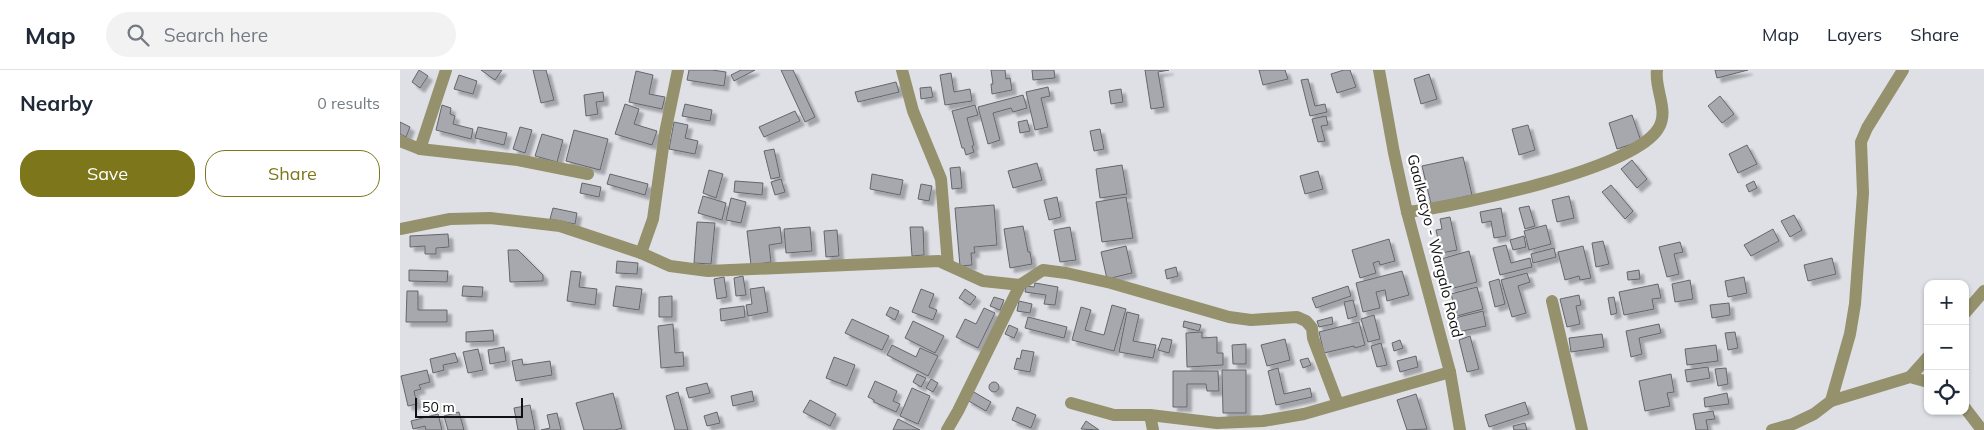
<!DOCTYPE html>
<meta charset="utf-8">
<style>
body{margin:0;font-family:Mulish,sans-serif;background:#f2f2f3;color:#1f2937}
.controls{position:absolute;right:15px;bottom:15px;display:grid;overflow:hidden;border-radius:10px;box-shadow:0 1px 4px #0004}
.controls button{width:45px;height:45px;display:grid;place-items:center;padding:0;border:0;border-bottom:1px solid #e0e1e3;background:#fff;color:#1f2937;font:25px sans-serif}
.scale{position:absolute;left:15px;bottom:12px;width:108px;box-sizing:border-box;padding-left:5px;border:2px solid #101012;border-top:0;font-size:14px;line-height:18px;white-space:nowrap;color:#101012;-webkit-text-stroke:4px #fff;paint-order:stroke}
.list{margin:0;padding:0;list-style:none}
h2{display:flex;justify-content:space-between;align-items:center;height:65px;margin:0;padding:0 20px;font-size:21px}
h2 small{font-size:16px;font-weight:400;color:#747a83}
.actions{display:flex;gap:10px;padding:15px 20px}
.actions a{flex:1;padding:11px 0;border:1px solid #7d761a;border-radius:20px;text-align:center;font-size:18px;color:#7d761a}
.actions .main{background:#7d761a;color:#fff}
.icon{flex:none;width:28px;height:28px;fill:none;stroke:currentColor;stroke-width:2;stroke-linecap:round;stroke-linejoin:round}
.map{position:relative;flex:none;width:1584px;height:360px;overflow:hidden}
header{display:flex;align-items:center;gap:30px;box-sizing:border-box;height:70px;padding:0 25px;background:#fff;border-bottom:1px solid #e0e1e3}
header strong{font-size:24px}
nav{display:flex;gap:28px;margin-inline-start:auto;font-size:18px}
.search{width:350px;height:45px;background:#f2f2f3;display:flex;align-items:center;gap:12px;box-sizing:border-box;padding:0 18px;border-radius:28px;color:#747a83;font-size:19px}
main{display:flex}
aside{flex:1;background:#fff}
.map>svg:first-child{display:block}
.building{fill:#a6a8ae;stroke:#64666b;filter:url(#shadow)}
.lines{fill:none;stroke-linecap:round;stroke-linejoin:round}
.minor{stroke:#94916c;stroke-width:12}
.labels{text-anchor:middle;stroke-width:4.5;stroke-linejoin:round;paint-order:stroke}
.street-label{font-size:15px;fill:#101012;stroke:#fff}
</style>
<header>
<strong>Map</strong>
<div class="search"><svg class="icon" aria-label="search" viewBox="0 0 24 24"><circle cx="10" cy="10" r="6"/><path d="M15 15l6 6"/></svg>Search here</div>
<nav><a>Map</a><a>Layers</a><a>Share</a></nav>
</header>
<main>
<aside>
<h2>Nearby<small>0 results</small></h2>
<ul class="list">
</ul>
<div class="actions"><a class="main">Save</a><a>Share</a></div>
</aside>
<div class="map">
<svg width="1584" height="360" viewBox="0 0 1584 360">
<defs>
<filter id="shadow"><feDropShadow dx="4.5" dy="4.5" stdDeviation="1" flood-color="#0004"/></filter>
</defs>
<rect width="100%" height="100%" fill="#dee0e6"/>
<!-- building -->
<g class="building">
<polygon points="19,0 28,6 20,18 12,12"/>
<polygon points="81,0 102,0 95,10"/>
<polygon points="133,0 146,0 154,30 141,33"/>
<polygon points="289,0 312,0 326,2 324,16 287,10"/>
<polygon points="341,0 355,0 334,11 331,5"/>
<polygon points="381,0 393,0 415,47 405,52"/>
<polygon points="591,0 605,0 606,9 610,8 612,20 592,24 591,14 593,14"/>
<polygon points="632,0 654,0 655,8 633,10"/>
<polygon points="745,0 769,0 758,2 764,37 751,39"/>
<polygon points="859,0 885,0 888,9 863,15"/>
<polygon points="944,0 950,0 956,17 937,23 931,4"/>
<polygon points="1315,0 1348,0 1317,8"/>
<polygon points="236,1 253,5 249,24 265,27 262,39 229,32"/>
<polygon points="551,3 554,22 570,19 572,31 545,35 540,5"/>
<polygon points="1029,4 1037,29 1021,34 1014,9"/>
<polygon points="59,5 77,11 73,24 54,19"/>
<polygon points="908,9 915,36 925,34 927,42 910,46 901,10"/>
<polygon points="496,12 499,22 458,32 455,22"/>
<polygon points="531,17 533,27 521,29 520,18"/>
<polygon points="648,17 650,26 641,28 648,57 635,60 626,22"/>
<polygon points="721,19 723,32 711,34 709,21"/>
<polygon points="203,22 204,31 196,32 198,44 186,46 184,25"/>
<polygon points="623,25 627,38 613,42 611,38 593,43 600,70 588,74 578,37"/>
<polygon points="1320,26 1334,44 1322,53 1308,36"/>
<polygon points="225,34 239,39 234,54 257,61 252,75 215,64"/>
<polygon points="285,34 312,40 310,51 282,46"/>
<polygon points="42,35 51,38 50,44 55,46 53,54 73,59 71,69 36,60"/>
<polygon points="575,35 578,45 567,48 574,75 572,76 574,82 566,85 564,78 562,78 552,41"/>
<polygon points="395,41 400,51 364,67 359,57"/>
<polygon points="1232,45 1241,71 1217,79 1209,53"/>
<polygon points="926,46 928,55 921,56 925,71 918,72 912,49"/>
<polygon points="627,50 630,61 620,63 618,52"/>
<polygon points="0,52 10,57 6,67 0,64"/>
<polygon points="274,52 288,55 285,68 298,71 295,84 269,79"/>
<polygon points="1128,55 1135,80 1119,85 1112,59"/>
<polygon points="78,57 107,63 104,75 75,68"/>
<polygon points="120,57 132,60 125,83 113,79"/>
<polygon points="700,59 704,79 694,81 690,61"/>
<polygon points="174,60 208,69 200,100 166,91"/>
<polygon points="142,64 163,70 157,92 135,86"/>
<polygon points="1347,75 1357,94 1338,103 1329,84"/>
<polygon points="374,79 380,107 371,109 364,81"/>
<polygon points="1063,87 1072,125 1031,134 1022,96"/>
<polygon points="1232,90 1247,109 1237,118 1221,99"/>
<polygon points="637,93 642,110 613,118 608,101"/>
<polygon points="722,95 727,124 700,128 696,99"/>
<polygon points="560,97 562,118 552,119 550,98"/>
<polygon points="309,100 323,104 316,128 303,123"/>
<polygon points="918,101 923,119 905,124 900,106"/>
<polygon points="210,104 248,114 245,125 207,114"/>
<polygon points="472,104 503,110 500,125 470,119"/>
<polygon points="381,109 385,122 375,125 371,112"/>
<polygon points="335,111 363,113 362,125 334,122"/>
<polygon points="1354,111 1357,118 1349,122 1346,115"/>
<polygon points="182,113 201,117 199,127 180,123"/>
<polygon points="521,114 532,116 529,131 518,129"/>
<polygon points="1211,115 1233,141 1225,149 1202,122"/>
<polygon points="303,126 326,133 322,150 298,143"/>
<polygon points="1169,126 1174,148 1157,152 1152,130"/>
<polygon points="657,127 661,147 649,150 644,130"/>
<polygon points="726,127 733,168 702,172 696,132"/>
<polygon points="331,128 346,132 341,153 326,150"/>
<polygon points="594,135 597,175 574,177 575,183 571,183 572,195 560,196 555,138"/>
<polygon points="1129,136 1135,156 1125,159 1119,138"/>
<polygon points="153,138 177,143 175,154 150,149"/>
<polygon points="1101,138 1106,166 1094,168 1091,151 1082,153 1080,142"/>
<polygon points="1394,145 1402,160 1390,167 1381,151"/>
<polygon points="1050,147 1057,180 1041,183 1036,160 1042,159 1040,149"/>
<polygon points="297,152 315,153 311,194 294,193"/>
<polygon points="1146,155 1151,174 1129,180 1124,161"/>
<polygon points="623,156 628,182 630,182 632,194 610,198 604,159"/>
<polygon points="380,157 382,173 369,175 371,192 351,195 347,161"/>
<polygon points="410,157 412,181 386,183 384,159"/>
<polygon points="510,157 523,157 524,185 512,186"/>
<polygon points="670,157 676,190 660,192 654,160"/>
<polygon points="1373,159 1379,171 1351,186 1344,175"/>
<polygon points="437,160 439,186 426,187 424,161"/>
<polygon points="48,164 49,177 36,178 36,184 25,184 25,176 10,177 10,166"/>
<polygon points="1124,166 1126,177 1113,180 1110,170"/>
<polygon points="989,169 995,191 980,195 979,191 973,193 976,203 960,208 952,180"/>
<polygon points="1203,171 1209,194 1196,197 1192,173"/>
<polygon points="1280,172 1283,182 1274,184 1279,204 1267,207 1259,177"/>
<polygon points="1106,175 1111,193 1130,188 1132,197 1100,205 1093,178"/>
<polygon points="726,176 732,203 707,209 701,182"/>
<polygon points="1183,176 1191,208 1180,210 1179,206 1165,210 1158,182"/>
<polygon points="1154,178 1156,187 1133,193 1131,184"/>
<polygon points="108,180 118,180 143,205 143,211 110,212"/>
<polygon points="1069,181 1077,212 1050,219 1041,189"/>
<polygon points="1432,188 1436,204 1408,211 1404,195"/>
<polygon points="217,191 238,193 237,204 216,203"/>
<polygon points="776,197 778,206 767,209 765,200"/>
<polygon points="9,200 48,201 47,212 9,211"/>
<polygon points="1239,200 1240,209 1228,210 1227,202"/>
<polygon points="171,201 181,202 179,217 197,219 195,235 167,231"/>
<polygon points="1002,201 1009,225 987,231 985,220 976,222 980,238 963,242 956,213"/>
<polygon points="1127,203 1130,212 1118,216 1126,243 1112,247 1101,210"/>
<polygon points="343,206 346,225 336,226 334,208"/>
<polygon points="324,207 327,227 317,229 314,209"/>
<polygon points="1344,207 1347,223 1328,227 1325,211"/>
<polygon points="1099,209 1105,234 1095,237 1089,212"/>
<polygon points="1290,210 1293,229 1275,232 1272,214"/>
<polygon points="635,213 658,217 655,235 644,234 646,225 625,222 626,216 634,217"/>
<polygon points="1258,214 1261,228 1252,229 1254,239 1224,245 1219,222"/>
<polygon points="63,216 83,217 82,227 62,226"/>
<polygon points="216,216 242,219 239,240 213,236"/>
<polygon points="948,216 951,226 916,238 912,228"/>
<polygon points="364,217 368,242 348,246 346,235 352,234 350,219"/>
<polygon points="1077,217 1083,239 1057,246 1051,224"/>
<polygon points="521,219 534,224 529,237 537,240 533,250 512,242"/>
<polygon points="565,219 576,227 570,235 559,228"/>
<polygon points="7,221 18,221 18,240 47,240 47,252 6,252"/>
<polygon points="1179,225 1181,235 1176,236 1180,254 1167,257 1160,229"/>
<polygon points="272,226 272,247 259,247 259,227"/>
<polygon points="594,227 604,230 600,240 590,236"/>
<polygon points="1214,227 1217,243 1211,245 1208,228"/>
<polygon points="953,230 957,246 948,249 944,232"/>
<polygon points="619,231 632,234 630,243 617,241"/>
<polygon points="1329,233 1330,245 1312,248 1310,235"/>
<polygon points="712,235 726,239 714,281 672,270 681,237 691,240 685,260 704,265"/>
<polygon points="344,236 345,247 321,251 320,239"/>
<polygon points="490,237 499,241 495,250 486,245"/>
<polygon points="584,238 595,243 578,278 556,267 565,249 576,254"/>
<polygon points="1083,241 1086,256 1058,262 1055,248"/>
<polygon points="727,242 739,245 733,271 756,275 753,288 719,282"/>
<polygon points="974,245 980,269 968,272 961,249"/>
<polygon points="628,247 667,257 664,268 625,258"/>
<polygon points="932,247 933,254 919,257 917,251"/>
<polygon points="452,249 489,266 482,280 445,263"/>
<polygon points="513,251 544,266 535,283 505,268"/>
<polygon points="784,251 801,255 799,261 783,257"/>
<polygon points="959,252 965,275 955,278 954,276 924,283 919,262"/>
<polygon points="273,254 275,283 283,282 284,296 261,298 258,256"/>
<polygon points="1259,254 1261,263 1239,268 1242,284 1231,287 1226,261"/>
<polygon points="609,255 618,259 614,268 605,264"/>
<polygon points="93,260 94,271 66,272 66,262"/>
<polygon points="802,262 802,268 817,267 817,283 823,283 823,295 787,297 786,263"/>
<polygon points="1335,262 1338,278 1328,280 1325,263"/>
<polygon points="1202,264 1204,277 1171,282 1169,268"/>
<polygon points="1070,266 1079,299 1067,302 1059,270"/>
<polygon points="762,268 772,270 769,283 758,280"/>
<polygon points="885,269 890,290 867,296 861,275"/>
<polygon points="1000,270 1003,278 994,281 992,273"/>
<polygon points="981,273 987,295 977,297 971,276"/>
<polygon points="846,274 846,294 833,294 832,275"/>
<polygon points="492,275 516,287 520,278 538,286 528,306 487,285"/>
<polygon points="1316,275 1318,291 1287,295 1285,279"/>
<polygon points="104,277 106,291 90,294 88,280"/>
<polygon points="78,279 83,300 68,303 63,282"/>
<polygon points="622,280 634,282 630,302 614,299 617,288 620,289"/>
<polygon points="55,283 58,292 43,295 44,300 33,303 30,289"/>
<polygon points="1016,286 1018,297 1000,302 997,291"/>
<polygon points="434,287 455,295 447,316 426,308"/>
<polygon points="908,288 911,295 903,298 900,290"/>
<polygon points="122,289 123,295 150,291 152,305 116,311 112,291"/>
<polygon points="1308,297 1310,308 1287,312 1285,300"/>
<polygon points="878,298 884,324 910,318 912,327 876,335 868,301"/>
<polygon points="1326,298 1328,314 1318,316 1315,299"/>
<polygon points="27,300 30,312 19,315 21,319 14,321 17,334 8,336 1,306"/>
<polygon points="822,300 846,300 846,343 823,343"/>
<polygon points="773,301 818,301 819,321 807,321 806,314 787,314 787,337 773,337"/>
<polygon points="517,304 526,308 521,317 513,312"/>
<polygon points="1271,304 1274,322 1267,323 1270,336 1245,341 1239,311"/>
<polygon points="531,309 538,313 533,322 526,318"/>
<polygon points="475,311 497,321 493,331 500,334 496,342 474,332 474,330 468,327"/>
<circle cx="594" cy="317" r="5"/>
<polygon points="307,313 310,323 289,328 286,318"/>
<polygon points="512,318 530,326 518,354 500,346"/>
<polygon points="352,321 354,331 333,336 331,326"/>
<polygon points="572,321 591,332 586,341 567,330"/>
<polygon points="278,322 288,360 275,360 266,326"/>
<polygon points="213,323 222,358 215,360 184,360 176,333"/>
<polygon points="1327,323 1329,334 1305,337 1304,328"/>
<polygon points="1016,324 1027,359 1007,360 997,330"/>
<polygon points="410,330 436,344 430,356 403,342"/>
<polygon points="1125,332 1129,344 1089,357 1085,345"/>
<polygon points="130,335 135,360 118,360 114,338"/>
<polygon points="617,337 636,345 631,358 612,350"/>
<polygon points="1313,341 1315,349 1306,350 1308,360 1296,360 1293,344"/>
<polygon points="59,342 64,360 48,360 44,346"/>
<polygon points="317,342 320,353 307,356 304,346"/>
<polygon points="157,343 161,360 141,360 150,358 147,345"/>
<polygon points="38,344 42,360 26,360 25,356 13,359 11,351"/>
<polygon points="498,349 520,360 493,360"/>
<polygon points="686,351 699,360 681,359"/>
<polygon points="1125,353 1127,360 1114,360 1113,356"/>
</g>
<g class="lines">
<!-- minor -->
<g class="minor">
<polyline points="502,0 513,41 541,109 548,195"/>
<polyline points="979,0 994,83 1007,142 1050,302 1060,360"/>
<polyline points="0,71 20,79 118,90 188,104"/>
<polyline points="20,79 46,0"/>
<path d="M1007 142C1057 136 1232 100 1258 59 1270 41 1254 19 1257 0"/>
<polyline points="0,159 50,149 90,148 160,156 241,183 270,196 308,201 539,191 583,211 620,215 643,200 666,203 711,213 829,247 851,250 897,247 906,251 912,258 913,268 938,334"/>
<polyline points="241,183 253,149 265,63 278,0"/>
<polyline points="1152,231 1182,360"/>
<polyline points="1565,243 1584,221"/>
<polyline points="1510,307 1528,287"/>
<polyline points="1431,331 1510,307 1528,312"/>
<polyline points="671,333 714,345 750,345 817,353 863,351 904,344 1050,302"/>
<polyline points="1565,338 1582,360"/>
<polyline points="750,345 753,360"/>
<polyline points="547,360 558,341 620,215"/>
<polyline points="1372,360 1393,354 1414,344 1431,331 1450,264 1455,234 1463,123 1461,72 1467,58 1503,0"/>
</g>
</g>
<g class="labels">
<!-- street labels -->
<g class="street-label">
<text transform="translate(1035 176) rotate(76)" y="5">Gaalkacyo - Wargalo Road</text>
</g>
</g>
</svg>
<div class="controls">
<button>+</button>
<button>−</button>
<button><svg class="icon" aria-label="locate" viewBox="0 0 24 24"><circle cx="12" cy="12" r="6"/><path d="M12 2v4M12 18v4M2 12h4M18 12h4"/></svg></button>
</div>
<div class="scale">50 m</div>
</div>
</main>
